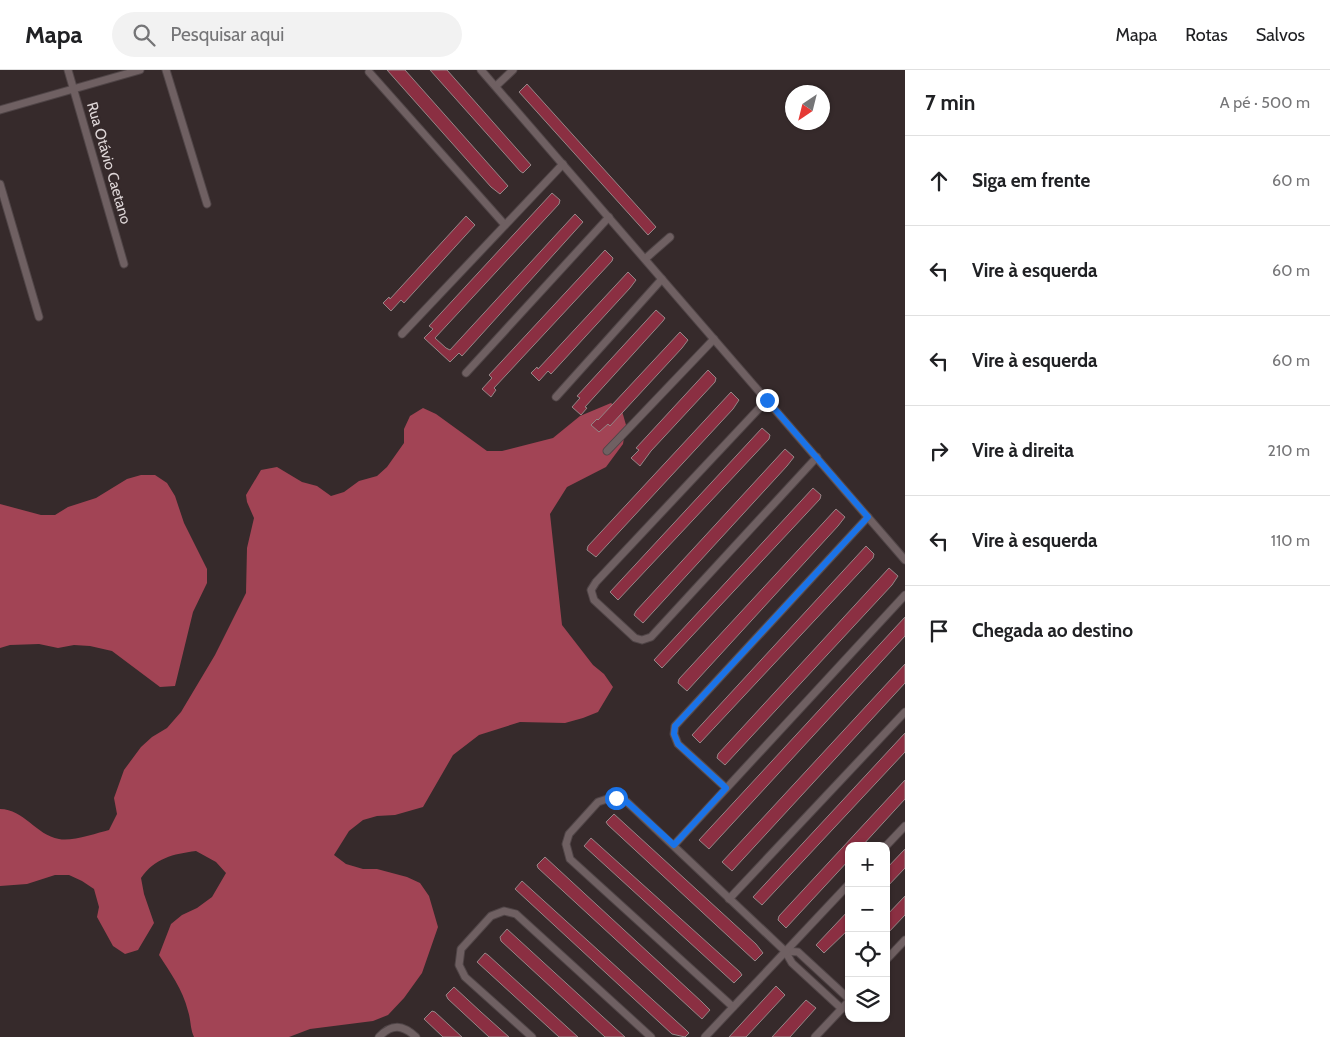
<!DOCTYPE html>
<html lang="pt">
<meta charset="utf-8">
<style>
body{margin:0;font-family:Cabin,sans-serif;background:#f2f2f2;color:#202124}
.controls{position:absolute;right:15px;bottom:15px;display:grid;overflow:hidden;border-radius:10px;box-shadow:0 1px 4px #0004}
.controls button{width:45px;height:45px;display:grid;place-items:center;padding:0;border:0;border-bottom:1px solid #e0e0e0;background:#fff;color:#202124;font:25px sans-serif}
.compass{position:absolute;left:785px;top:15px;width:45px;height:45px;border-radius:50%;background:#fff;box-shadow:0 1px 4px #0004;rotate:215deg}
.stop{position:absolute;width:15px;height:15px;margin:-11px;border:4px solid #1a73e8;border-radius:50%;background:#fff}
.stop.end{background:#1a73e8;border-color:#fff;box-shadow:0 1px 5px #0008}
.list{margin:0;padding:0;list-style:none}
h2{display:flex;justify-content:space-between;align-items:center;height:65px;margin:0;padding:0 20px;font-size:21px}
h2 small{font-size:16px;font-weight:400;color:#757577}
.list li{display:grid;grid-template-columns:32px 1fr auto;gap:15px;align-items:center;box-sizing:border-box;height:90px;padding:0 20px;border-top:1px solid #e0e0e0}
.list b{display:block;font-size:19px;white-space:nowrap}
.list em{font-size:16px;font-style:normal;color:#757577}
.icon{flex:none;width:28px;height:28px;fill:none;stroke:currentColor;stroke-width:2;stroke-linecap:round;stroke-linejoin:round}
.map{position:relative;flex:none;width:905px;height:967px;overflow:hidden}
header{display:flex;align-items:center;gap:30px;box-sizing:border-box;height:70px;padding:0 25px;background:#fff;border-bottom:1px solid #e0e0e0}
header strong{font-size:24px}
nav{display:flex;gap:28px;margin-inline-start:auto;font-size:18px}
.search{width:350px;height:45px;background:#f2f2f2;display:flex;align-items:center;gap:12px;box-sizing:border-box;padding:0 18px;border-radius:28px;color:#757577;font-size:19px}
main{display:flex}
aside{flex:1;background:#fff}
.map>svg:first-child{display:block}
.forest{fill:#a24455}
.building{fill:#8b2f42;stroke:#958687}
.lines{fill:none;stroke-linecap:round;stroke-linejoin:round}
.street-casing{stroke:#504547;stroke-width:9}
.street{stroke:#6f6062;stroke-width:7}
.route{stroke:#1a73e8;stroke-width:6}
.labels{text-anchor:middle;stroke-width:4;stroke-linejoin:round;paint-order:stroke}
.street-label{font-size:15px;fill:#ded6d7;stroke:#362a2b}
</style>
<header>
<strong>Mapa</strong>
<div class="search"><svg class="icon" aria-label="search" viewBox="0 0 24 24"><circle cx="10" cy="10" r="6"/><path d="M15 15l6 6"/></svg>Pesquisar aqui</div>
<nav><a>Mapa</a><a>Rotas</a><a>Salvos</a></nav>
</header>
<main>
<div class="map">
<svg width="905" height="967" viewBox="0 0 905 967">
<rect width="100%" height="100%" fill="#362a2b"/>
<!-- forest -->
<g class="forest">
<path d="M611 333 622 341 626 355 623 374 606 397 567 417 550 444 562 555 593 595 604 604 613 617 598 642 583 648 565 653 520 652 479 665 453 685 423 737 395 745 377 746 363 750 349 761 334 785 346 794 363 799H377L407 807 420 813 429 826 438 857 422 903 404 928 388 945 373 951 310 959 289 967H194C190 958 191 950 188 941 183 920 170 902 159 885L171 854 182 845 197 838 212 827 226 803 216 792 196 781C173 784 155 788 141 808L144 824 154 853 138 880 125 884 113 876 97 847 99 837 94 819 82 811 69 805H55L27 814 0 816V739C24 739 36 765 59 769 71 772 97 763 109 760L117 744 114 728 124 700 141 677 152 667 167 658 181 642 215 585 246 523 247 478 254 448 247 432 246 425 261 400 277 397 302 412 317 416 331 426 344 422 359 411 377 406 387 397 404 373V359L410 346 423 338 436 344 487 381H502L553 368 580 346Z"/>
<polygon points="141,405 155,405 167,413 175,426 184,453 207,499 207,513 193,542 175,616 160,617 112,581 90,576 74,575 58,578 39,574 10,575 0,578 0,434 41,445 55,445 68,437 96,428 127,409"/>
</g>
<!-- building -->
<g class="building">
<polygon points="387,0 405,0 508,116 500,124 491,117"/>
<polygon points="430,0 447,0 531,95 523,103 520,101"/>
<polygon points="527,14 656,157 648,165 519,22"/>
<polygon points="552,123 560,130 559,134 435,268 446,278 450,280 575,144 583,152 462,286 459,283 450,292 424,268 433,259 429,256"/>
<polygon points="466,146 475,155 404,233 401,230 391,241 383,233 389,227 390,229"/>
<polygon points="605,180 613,188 612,191 494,318 496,320 491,327 482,319 492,308 489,305"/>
<polygon points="628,202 636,210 630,218 551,304 548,301 539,311 531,303 537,297 538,299"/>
<polygon points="656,240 665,248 663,251 585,337 587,338 581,345 572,337 580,328 577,326"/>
<polygon points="680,262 688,270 682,278 610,356 608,354 599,362 591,355 597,349 598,350"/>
<polygon points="708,300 716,308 715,312 651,381 640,396 631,388 639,380 636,378"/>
<polygon points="731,322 739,330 733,339 596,487 587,480 588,476"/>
<polygon points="762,358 770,365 769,369 618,530 610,522"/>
<polygon points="785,379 794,387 787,396 643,553 634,545 636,541"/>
<polygon points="813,418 821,425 820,429 662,598 654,590"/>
<polygon points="836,439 845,447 838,456 687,621 678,613 679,609"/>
<polygon points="866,476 874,484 873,488 700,673 692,665"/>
<polygon points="889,498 898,506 892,515 725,695 717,688 718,684"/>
<polygon points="905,547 905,566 709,779 699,770"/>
<polygon points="905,594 905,613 732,801 722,792"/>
<polygon points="905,663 905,682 762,835 753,827"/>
<polygon points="905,710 905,729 862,776 849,776 849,790 786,858 778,850 779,846"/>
<polygon points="614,744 756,874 763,883 755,891 608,755 606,752"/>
<polygon points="591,768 740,902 742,905 734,913 584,776"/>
<polygon points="905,779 905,798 886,818 886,799"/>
<polygon points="545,787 702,932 710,940 702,949 538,798 537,795"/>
<polygon points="522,811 686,960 689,963 685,967 672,964 515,819"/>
<polygon points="905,826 905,845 886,865 886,846"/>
<polygon points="849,840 849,859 824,883 816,875"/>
<polygon points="507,859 614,957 625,967 605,967 501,871 500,867"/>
<polygon points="485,883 488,885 578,967 559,967 477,892"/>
<polygon points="776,916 785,925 746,967 729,967"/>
<polygon points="454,917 481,942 509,967 489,967 448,929 446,925"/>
<polygon points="806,930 816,938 790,967 772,967"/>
<polygon points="432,941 435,942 462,967 443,967 424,949"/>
</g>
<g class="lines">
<!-- street casing -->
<g class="street-casing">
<g id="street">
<polyline points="68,0 124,194"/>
<polyline points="166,0 207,134"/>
<polyline points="481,0 905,490"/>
<polyline points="369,2 505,155"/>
<polyline points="496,16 513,0"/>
<polyline points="0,40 140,0"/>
<polyline points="0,114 39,247"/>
<polyline points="645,189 670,167"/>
<polyline points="402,264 563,94"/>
<polyline points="466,303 609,147"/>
<polyline points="556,327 662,209"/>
<polyline points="767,330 596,512 591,520 594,530 635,568 642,570 651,567 817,387"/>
<polyline points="607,381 714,269"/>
<polyline points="726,718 678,674 674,664 675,656 868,447"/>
<polyline points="674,775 905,525"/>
<polyline points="886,776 905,756"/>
<polyline points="729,829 905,642"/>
<polyline points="785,881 798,882 849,929"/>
<polyline points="886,890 905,870"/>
<polyline points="733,937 570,789 566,774 569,764 598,732 610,728 627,732 785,881 792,893 842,939"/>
<path d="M379 967C392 953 403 955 416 967"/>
<polyline points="532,967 465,907 459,895 461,879 491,846 504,841 516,844 651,967"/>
<polyline points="705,967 849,814"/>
<polyline points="815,967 849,931"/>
</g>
</g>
<!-- street -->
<use href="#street" class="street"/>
</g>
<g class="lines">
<!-- route -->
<polyline class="route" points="616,728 627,732 674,775 726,718 678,674 674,664 675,656 868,447 767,330"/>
</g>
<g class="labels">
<!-- street labels -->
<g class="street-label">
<text transform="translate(109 93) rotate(74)" y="5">Rua Otávio Caetano</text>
</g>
</g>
</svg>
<div class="controls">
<button>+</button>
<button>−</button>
<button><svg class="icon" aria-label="locate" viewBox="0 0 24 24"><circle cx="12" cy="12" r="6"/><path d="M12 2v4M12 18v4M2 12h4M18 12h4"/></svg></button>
<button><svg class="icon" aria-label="layers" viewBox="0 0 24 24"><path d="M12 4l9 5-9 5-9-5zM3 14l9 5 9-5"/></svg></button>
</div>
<svg class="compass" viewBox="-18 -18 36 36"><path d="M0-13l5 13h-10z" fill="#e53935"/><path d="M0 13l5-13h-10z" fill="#757577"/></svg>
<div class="stop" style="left:616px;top:728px"></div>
<div class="stop end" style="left:767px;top:330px"></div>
</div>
<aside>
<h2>7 min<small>A pé · 500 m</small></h2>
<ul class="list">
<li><svg class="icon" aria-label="ahead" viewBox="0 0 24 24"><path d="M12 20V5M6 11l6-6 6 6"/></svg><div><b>Siga em frente</b></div><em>60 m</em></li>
<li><svg class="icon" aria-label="left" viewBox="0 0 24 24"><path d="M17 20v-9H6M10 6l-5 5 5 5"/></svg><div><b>Vire à esquerda</b></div><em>60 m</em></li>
<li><svg class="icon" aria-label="left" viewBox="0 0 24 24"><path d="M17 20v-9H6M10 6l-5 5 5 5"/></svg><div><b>Vire à esquerda</b></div><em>60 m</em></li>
<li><svg class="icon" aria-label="right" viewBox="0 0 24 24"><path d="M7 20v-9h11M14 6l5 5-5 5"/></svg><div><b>Vire à direita</b></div><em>210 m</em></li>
<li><svg class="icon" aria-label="left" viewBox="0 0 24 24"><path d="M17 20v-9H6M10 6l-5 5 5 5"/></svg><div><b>Vire à esquerda</b></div><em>110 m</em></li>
<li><svg class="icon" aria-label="arrive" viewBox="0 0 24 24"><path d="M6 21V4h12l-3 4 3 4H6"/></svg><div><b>Chegada ao destino</b></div></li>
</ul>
</aside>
</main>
